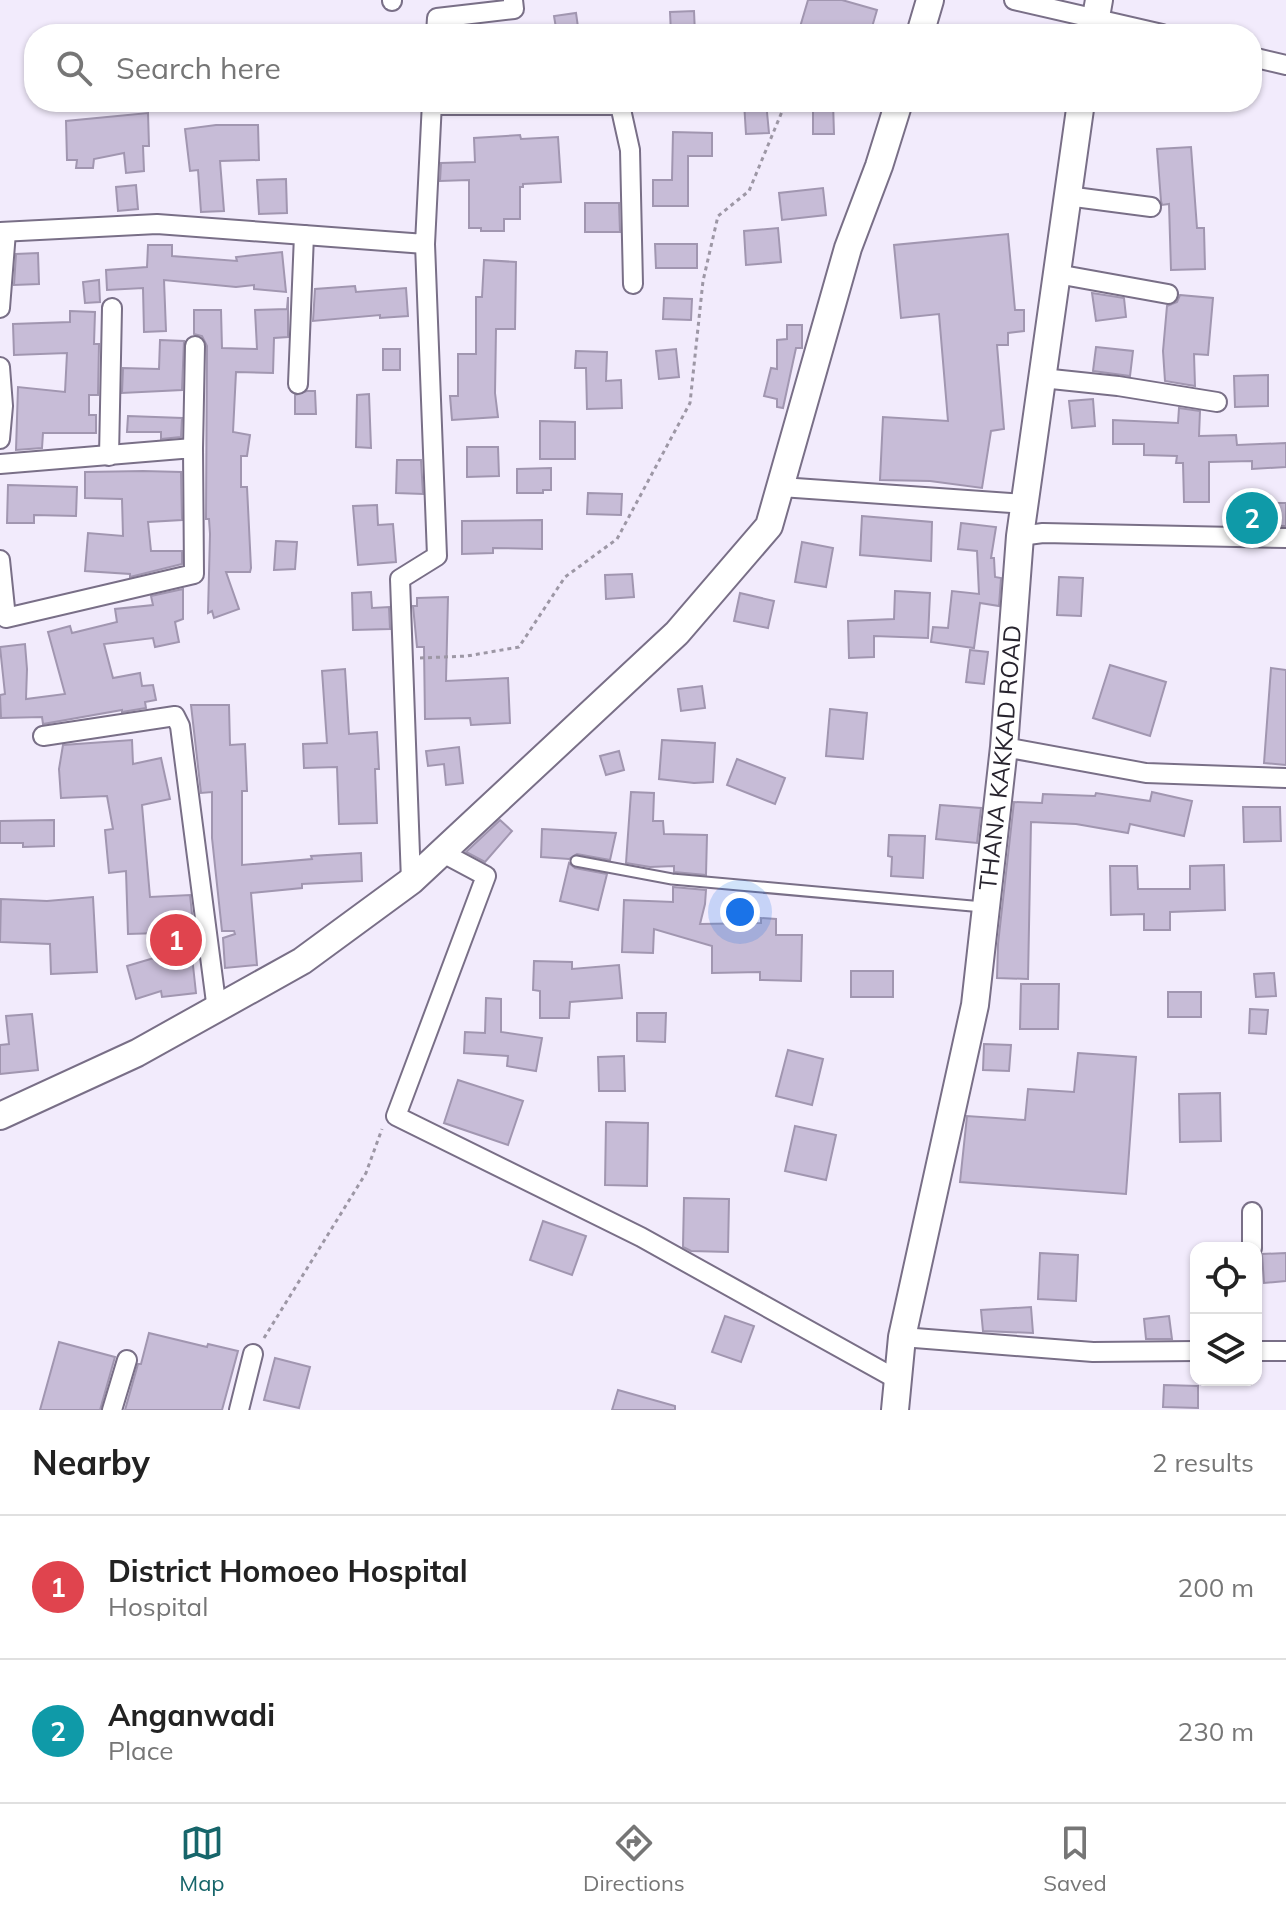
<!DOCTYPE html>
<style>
body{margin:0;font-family:Mulish,sans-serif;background:#f6f6f6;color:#222}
.controls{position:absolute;right:24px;bottom:24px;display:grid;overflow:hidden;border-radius:16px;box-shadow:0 2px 6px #0004}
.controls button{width:72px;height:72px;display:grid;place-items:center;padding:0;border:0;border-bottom:2px solid #e0e0e0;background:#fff;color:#222;font:40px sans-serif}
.you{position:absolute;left:740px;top:912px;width:28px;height:28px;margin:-20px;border:6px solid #fff;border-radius:50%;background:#1a73e8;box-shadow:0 0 0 12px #1a73e833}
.badge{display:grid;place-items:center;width:52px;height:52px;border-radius:50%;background:#16656a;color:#fff;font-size:26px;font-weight:700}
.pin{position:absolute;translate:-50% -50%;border:4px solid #fff;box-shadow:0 2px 8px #0006}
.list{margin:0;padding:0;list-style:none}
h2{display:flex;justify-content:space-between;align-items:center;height:104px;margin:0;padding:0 32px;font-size:34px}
h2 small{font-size:26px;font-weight:400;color:#767676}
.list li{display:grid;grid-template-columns:52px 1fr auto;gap:24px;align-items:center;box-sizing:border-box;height:144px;padding:0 32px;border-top:2px solid #e0e0e0}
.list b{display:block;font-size:30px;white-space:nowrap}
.list p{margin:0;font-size:26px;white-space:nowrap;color:#767676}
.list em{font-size:26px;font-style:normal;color:#767676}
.icon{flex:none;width:44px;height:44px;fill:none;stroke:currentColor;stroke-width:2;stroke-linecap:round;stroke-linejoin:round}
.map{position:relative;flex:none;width:1286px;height:1410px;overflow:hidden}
.search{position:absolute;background:#fff;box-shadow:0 2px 6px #0004;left:24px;right:24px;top:24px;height:88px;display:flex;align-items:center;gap:20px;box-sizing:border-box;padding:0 28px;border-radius:32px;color:#767676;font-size:30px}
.sheet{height:392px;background:#fff}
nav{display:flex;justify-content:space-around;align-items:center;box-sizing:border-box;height:112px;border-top:2px solid #e0e0e0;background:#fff;font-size:22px;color:#767676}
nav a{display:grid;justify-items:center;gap:4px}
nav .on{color:#16656a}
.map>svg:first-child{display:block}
.building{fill:#c7bcd7;stroke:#a196b0;stroke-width:2}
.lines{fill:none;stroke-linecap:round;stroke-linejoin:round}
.lane-casing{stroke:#796f87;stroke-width:13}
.street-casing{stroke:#796f87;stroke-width:22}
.secondary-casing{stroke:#796f87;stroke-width:30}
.path{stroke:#9d97a5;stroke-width:3;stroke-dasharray:4 4;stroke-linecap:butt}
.lane{stroke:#fff;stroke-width:9}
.street{stroke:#fff;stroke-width:18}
.secondary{stroke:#fff;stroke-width:26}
.labels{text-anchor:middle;stroke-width:8;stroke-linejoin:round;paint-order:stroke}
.street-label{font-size:24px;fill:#28242e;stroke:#fff}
</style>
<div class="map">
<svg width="1286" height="1410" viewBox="0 0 1286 1410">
<rect width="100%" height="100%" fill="#f2ebfc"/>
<!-- building -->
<g class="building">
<polygon points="808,0 842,0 877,10 870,34 826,34 800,27"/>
<polygon points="694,11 695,34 671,34 670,12"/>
<polygon points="576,13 579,34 557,34 554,16"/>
<polygon points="744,102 766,102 769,133 746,134"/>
<polygon points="833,102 834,134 813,134 813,103"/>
<polygon points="148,113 149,146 143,146 144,171 126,173 124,153 94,159 93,168 76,168 77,160 67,160 66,121"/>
<polygon points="216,125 258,125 259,160 220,161 224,211 201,212 198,170 190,171 185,129"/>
<polygon points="673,132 712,133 712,156 688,156 688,206 653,206 653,180 672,180"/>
<polygon points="520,135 521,139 558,137 561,182 523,184 523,187 520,187 520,219 504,219 504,231 481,231 481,228 469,228 469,180 440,181 441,163 475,162 474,138"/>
<polygon points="1191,147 1197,228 1204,228 1205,269 1171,270 1169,204 1162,205 1161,201 1157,149"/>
<polygon points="286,179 287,213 259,214 257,180"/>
<polygon points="136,185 138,209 118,211 116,187"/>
<polygon points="823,188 826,215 782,220 779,193"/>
<polygon points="585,203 619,203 620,232 585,232"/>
<polygon points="778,228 781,262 746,265 744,231"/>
<polygon points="1008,234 1015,310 1024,310 1024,331 1008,333 1008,345 997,345 1004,429 991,431 982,488 930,481 880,480 883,417 948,421 939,314 901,318 894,245"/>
<polygon points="655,244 697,244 697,268 656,268"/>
<polygon points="148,245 172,245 172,256 237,261 236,257 282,252 286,292 254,289 254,285 236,287 164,280 166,331 144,332 143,288 107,290 106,270 147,267"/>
<polygon points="38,253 39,284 14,285 16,254"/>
<polygon points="484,260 516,262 515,329 496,329 495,393 498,417 452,420 450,396 458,396 458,354 476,354 476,297 482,297"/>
<polygon points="99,280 100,302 85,303 83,282"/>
<polygon points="355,286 356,292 406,288 408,316 380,318 380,315 313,321 315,289"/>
<polygon points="1092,293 1124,298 1126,317 1096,321"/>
<polygon points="1180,295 1213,298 1208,355 1194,354 1195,386 1165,381 1163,351 1167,306 1177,302"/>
<polygon points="288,297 288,337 274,338 273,373 236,372 233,432 250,435 247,456 241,456 241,487 247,487 251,568 250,572 226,572 239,609 214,618 212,611 208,613 210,534 209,519 206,519 207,346 202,336 194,334 194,310 221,310 222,348 257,349 255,310 287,309"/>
<polygon points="664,298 692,299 691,320 663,319"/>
<polygon points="70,311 95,312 94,344 99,344 98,395 89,395 89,415 96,415 96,433 43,433 42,448 16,450 18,387 65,392 67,353 14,355 13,324 70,322"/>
<polygon points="787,325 802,325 802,348 796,348 783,408 777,407 777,399 764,396 771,368 777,369 777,340 787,339"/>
<polygon points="160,340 184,341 182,390 122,393 123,368 159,369"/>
<polygon points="1096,347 1133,351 1130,376 1093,371"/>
<rect x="383" y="349" width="17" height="21"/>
<polygon points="676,349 679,377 659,379 656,351"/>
<polygon points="576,351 607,352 606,381 621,380 622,408 587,409 586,368 575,368"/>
<polygon points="1268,375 1268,406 1235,407 1234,376"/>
<polygon points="307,391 315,391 316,414 295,414 295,395"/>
<polygon points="369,394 371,448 356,447 357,395"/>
<polygon points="1093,399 1095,426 1072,428 1069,401"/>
<polygon points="1179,408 1200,411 1199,436 1236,435 1237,445 1286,443 1286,467 1252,469 1252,461 1209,462 1209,502 1184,502 1183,463 1176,463 1177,456 1144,455 1144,444 1113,444 1113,420 1178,423"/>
<polygon points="128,416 182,418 181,437 161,439 161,432 127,432"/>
<polygon points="540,421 575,422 575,459 540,459"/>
<polygon points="467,447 498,447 499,476 467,477"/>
<polygon points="397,460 421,460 423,494 396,493"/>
<polygon points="551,468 551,490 543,490 543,493 517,493 517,469"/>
<polygon points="143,471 181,472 182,520 148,522 151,551 182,551 182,564 130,577 130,574 85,571 88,533 123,536 122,499 85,498 85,472"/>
<polygon points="8,485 77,487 76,516 34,515 34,523 7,523"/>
<polygon points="588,493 622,494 621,515 587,514"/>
<polygon points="1236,503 1286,503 1286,526 1236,525"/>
<polygon points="377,505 378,525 393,524 396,562 358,565 353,506"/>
<polygon points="862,516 932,522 931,561 860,555"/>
<polygon points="542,520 542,549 493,548 493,553 462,554 462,521"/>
<polygon points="961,523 996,527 991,558 994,558 995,577 1001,578 999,606 980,603 974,648 931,642 933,627 948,628 952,591 979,594 977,551 958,549"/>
<polygon points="276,541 297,542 295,569 274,570"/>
<polygon points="802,542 833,548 826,587 795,582"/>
<polygon points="632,574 634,597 606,599 605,575"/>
<polygon points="1059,577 1083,578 1081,616 1057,615"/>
<polygon points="183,589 183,619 175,622 179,642 155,647 153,638 104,644 113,678 140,673 142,686 153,685 156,700 145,702 146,708 122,712 122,710 43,724 42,717 1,718 0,695 5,694 0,647 25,644 27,669 26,699 65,694 48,632 70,626 72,633 117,622 115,609 153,605 151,596"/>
<polygon points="895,591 930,593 928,638 874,636 874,657 849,658 848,621 894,619"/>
<polygon points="371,592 372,608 389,607 390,629 353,630 352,593"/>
<polygon points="740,593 774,601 768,628 734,621"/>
<polygon points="448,597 446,681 508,678 510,723 471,725 470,718 425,719 424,647 417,647 413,606 417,606 417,598"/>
<polygon points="970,650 988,652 984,684 966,682"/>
<polygon points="1110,665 1166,682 1150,736 1093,718"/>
<polygon points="1271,668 1286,670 1286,765 1264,763"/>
<polygon points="345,669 349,734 377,732 379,769 375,769 377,823 339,824 337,767 304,768 303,744 327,743 322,671"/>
<polygon points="702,686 705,708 681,711 678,689"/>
<polygon points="191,705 229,705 230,745 245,744 247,791 242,791 242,865 312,859 311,856 361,853 362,881 302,884 302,888 251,893 257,965 225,968 223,938 235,934 234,931 222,931 212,838 212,792 201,793"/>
<polygon points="830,709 867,713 863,759 826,756"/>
<polygon points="132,740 133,764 161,758 170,799 142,805 150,897 190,895 194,932 128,934 126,871 109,873 105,830 113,829 107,796 61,798 59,769 63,745"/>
<polygon points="662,740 715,743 713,782 694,783 659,779"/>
<polygon points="459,747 463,783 446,785 444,764 428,766 426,751"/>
<polygon points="619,751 624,770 606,775 600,756"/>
<polygon points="737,759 785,778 775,804 727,785"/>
<polygon points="631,792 654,793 653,821 663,821 664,834 707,835 706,875 674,872 674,866 650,867 626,863"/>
<polygon points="1152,792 1192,801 1184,836 1130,824 1128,833 1076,824 1031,822 1028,979 997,978 998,944 1014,802 1042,803 1043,794 1095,796 1096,793 1150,801"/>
<polygon points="940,805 981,808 977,843 936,839"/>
<polygon points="1243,807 1280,807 1281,841 1244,842"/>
<polygon points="54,820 54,846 23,847 23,843 0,843 0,821"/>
<polygon points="500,820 512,831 485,862 466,852"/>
<polygon points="542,829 616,833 610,860 577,854 569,859 541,857"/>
<polygon points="889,835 925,836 923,878 891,876 892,857 888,856"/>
<polygon points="569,863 575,868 607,874 598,910 560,901"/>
<polygon points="1224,865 1225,910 1170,912 1170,930 1144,930 1144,914 1111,915 1110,866 1137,866 1138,889 1190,889 1190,866"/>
<polygon points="673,887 706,890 705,904 700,924 761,923 761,918 776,919 776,935 802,935 801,981 760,980 760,972 712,973 712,946 654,929 653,953 622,952 624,900 673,902"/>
<polygon points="93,897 97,972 51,974 50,944 0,942 1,899 47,901"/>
<polygon points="191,947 196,993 162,997 161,991 136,999 127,966"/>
<polygon points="534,961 572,962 572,969 619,965 622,998 570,1002 569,1018 540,1018 540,991 533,990"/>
<rect x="851" y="971" width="42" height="26"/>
<polygon points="1274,973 1276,996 1256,997 1254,974"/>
<polygon points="1021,984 1059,984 1058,1029 1020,1029"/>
<rect x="1168" y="992" width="33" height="25"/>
<polygon points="486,998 501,999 501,1032 542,1038 536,1071 507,1066 508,1056 464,1053 465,1032 485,1033"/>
<polygon points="1250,1009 1268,1010 1266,1034 1249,1033"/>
<polygon points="637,1013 666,1013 665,1042 637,1041"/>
<polygon points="32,1014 38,1070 0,1074 0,1045 9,1044 6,1016"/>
<polygon points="984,1044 1011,1045 1009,1071 983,1070"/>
<polygon points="788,1050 823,1059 812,1105 776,1096"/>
<polygon points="1078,1053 1136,1057 1126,1194 960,1182 967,1116 1025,1120 1028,1089 1074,1092"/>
<polygon points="624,1056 625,1091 599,1091 598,1057"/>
<polygon points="458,1080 523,1101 508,1145 444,1123"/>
<polygon points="1220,1093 1221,1141 1180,1142 1179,1094"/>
<polygon points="606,1122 648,1123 647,1186 605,1185"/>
<polygon points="795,1126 836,1135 826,1180 785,1171"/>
<polygon points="684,1198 729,1199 728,1252 691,1251 683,1247"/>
<polygon points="543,1221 586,1236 572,1275 530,1260"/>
<polygon points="1040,1253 1078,1255 1076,1301 1038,1299"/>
<polygon points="1286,1253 1286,1281 1264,1283 1262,1254"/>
<polygon points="1031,1307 1033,1333 983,1331 981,1310"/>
<polygon points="725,1316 754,1326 741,1362 712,1352"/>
<polygon points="1169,1316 1172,1339 1146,1339 1144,1319"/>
<polygon points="149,1333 207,1347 208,1344 238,1351 222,1410 125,1410 138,1364 141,1364"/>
<polygon points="59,1342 115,1357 100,1410 40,1410"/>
<polygon points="275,1358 310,1367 299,1408 264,1400"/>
<polygon points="1164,1385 1198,1386 1198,1408 1163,1407"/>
<polygon points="618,1390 675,1406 675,1410 612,1410"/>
</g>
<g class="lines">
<!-- lane casing -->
<g class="lane-casing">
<polyline id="lane" points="576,861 672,879 983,907"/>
</g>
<!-- street casing -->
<g class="street-casing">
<g id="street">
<polyline points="392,0 392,1"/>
<polyline points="1014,0 1162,34"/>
<polyline points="436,34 437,18 514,9 513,0"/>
<polyline points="1252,57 1286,65"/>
<polyline points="432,105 620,105 630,150 633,284"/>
<polyline points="1067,196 1151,207"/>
<polyline points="0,232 157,224 425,244 432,102"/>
<polyline points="1057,274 1168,294"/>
<polyline points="0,308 6,232"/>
<polyline points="0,367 3,406 0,439"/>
<polyline points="1042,378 1118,386 1217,402"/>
<polyline points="298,384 304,235"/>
<polyline points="193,448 195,346"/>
<polyline points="109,456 112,308"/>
<polyline points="0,464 193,448 194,574 6,618 0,560"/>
<polyline points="781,487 1025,504"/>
<polyline points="1020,536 1043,533 1286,538"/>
<polyline points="43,736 175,716 180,726 217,1010"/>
<polyline points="1004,747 1146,773 1286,778"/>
<polyline points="441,852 486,876 396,1116 641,1237 898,1380"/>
<polyline points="411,881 400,579 437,556 425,244"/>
<polyline points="1252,1248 1252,1212"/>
<polyline points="902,1337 1093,1352 1196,1351"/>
<polyline points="1256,1351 1286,1351"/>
<polyline points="112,1410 127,1360"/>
<polyline points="239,1410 253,1354"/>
</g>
</g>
<!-- secondary casing -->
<g class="secondary-casing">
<g id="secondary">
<polyline points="920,34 930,0"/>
<polyline points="1093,34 1099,0"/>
<polyline points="0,1116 137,1053 302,961 411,881 677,633 769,526 848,248 879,166 899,102"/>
<path id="s1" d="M895 1410 902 1337 975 1005 1004 747 1020 536 1081 102"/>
</g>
</g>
<!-- path -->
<g class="path">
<polyline points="420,658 467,656 519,647 565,577 617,539 690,403 703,281 718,216 749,191 786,102"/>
<polyline points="264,1338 366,1173 382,1129"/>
</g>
<!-- lane -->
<use href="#lane" class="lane"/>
<!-- street -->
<use href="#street" class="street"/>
<!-- secondary -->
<use href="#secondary" class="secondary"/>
</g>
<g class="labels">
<!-- street labels -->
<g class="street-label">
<text dy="8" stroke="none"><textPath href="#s1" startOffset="662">THANA KAKKAD ROAD</textPath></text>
</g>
</g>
</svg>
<div class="controls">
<button><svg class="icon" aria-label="locate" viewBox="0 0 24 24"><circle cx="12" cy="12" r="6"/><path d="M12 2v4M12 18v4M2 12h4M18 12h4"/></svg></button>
<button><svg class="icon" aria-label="layers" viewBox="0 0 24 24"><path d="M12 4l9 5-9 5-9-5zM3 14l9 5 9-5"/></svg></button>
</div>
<div class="you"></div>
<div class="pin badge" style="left:176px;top:940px;background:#e0444e">1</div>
<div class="pin badge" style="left:1252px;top:518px;background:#0f9aa8">2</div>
<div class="search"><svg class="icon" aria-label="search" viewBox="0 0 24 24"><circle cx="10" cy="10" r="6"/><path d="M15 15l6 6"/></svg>Search here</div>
</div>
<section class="sheet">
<h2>Nearby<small>2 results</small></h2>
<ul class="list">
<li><span class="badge" style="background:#e0444e">1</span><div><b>District Homoeo Hospital</b><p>Hospital</p></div><em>200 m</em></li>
<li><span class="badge" style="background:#0f9aa8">2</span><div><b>Anganwadi</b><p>Place</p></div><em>230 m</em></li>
</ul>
</section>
<nav>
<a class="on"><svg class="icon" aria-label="map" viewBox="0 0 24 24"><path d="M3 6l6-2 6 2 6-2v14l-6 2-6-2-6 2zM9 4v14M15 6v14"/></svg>Map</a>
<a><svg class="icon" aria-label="directions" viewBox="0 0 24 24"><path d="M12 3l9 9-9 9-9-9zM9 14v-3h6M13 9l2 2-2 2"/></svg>Directions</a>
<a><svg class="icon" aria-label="saved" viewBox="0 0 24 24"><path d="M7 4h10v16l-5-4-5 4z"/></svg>Saved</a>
</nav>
